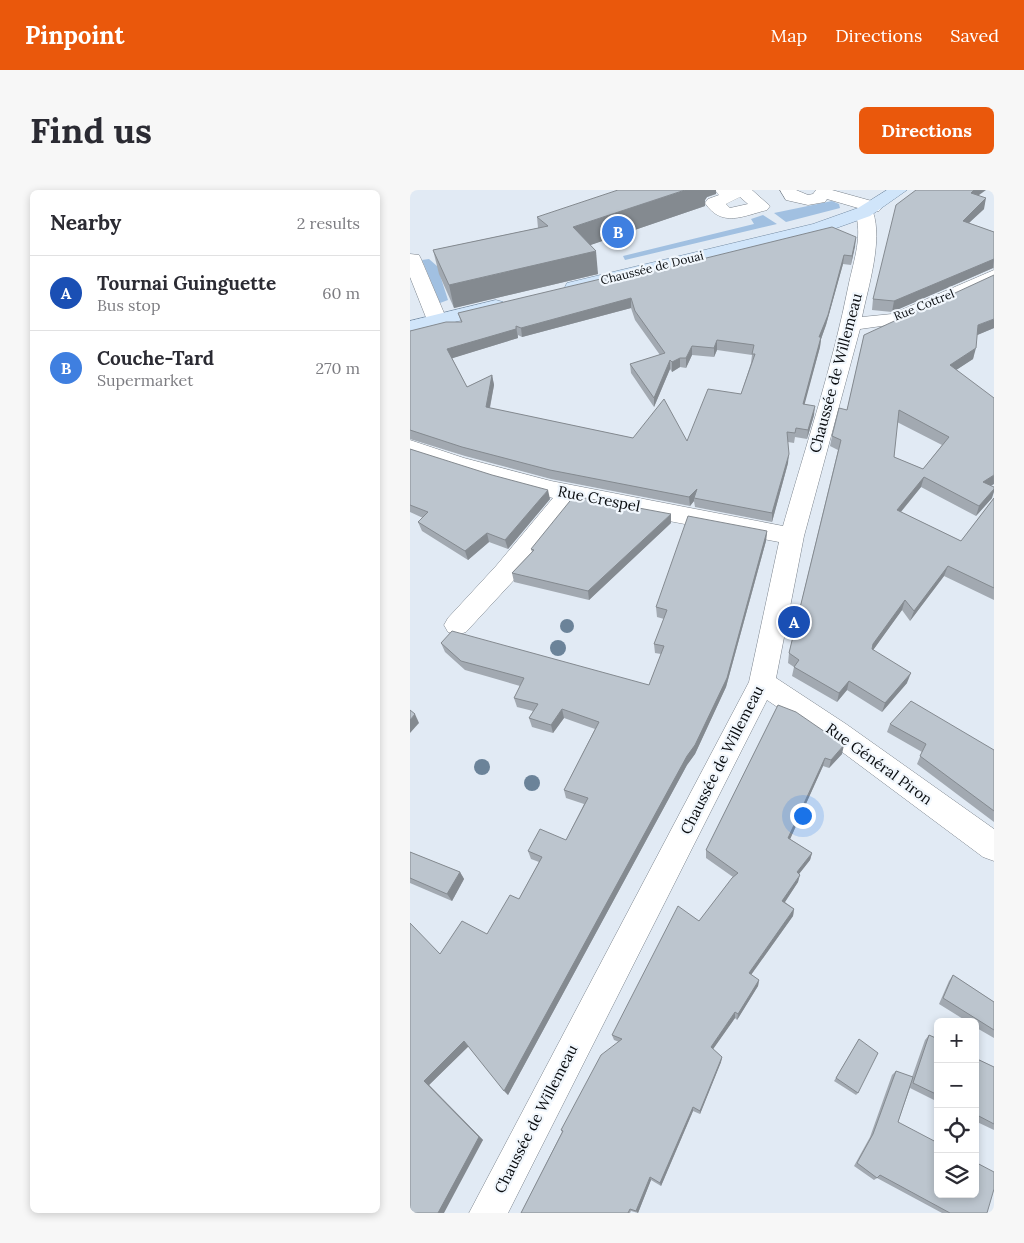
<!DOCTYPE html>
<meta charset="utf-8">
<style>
body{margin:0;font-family:Lora,serif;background:#f7f7f7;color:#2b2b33}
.controls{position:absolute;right:15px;bottom:15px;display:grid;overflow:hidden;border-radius:8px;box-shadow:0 2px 8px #0003}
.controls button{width:45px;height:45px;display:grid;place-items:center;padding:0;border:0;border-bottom:1px solid #e1e1e2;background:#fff;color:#2b2b33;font:25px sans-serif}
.you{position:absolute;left:392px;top:625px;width:18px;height:18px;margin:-12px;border:4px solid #fff;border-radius:50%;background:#1a73e8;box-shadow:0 0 0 8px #1a73e833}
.badge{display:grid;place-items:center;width:32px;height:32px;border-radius:50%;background:#ea580c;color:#fff;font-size:16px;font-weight:700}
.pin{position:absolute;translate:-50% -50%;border:2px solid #fff;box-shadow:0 1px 5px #0006}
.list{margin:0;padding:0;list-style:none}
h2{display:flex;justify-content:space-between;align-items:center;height:65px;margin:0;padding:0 20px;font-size:21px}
h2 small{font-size:16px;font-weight:400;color:#7c7c81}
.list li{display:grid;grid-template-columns:32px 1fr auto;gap:15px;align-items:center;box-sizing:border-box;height:75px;padding:0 20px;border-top:1px solid #e1e1e2}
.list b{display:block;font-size:19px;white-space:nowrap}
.list p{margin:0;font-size:16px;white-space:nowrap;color:#7c7c81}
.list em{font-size:16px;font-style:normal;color:#7c7c81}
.icon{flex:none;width:28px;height:28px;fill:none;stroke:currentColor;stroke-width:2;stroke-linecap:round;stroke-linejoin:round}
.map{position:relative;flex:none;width:584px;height:1023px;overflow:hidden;border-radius:8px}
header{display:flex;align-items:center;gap:30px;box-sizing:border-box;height:70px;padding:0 25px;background:#ea580c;color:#fff}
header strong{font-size:24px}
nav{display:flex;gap:28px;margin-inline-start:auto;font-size:18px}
.intro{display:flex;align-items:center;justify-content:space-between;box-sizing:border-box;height:120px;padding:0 30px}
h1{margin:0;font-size:35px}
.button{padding:12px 22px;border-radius:8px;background:#ea580c;color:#fff;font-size:18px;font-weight:700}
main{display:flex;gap:30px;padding:0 30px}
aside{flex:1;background:#fff;border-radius:8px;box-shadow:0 2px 8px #0003}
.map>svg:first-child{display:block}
.green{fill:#a1c0e1}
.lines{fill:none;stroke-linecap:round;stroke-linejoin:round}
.minor-casing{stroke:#7b838c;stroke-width:1}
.major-casing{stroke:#768da5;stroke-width:1}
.minor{fill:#fff;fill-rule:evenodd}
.major{fill:#d0e5fa;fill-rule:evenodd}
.tree{fill:#6b8399}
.wall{fill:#a2a9b1;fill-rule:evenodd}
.shaded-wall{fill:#848a90}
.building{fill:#bcc5ce;stroke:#848a90;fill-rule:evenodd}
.labels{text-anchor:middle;stroke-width:4.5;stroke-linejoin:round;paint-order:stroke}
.far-street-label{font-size:12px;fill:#090c0f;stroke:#f1f7fd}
.street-label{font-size:15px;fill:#090c0f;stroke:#f1f7fd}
</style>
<header>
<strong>Pinpoint</strong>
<nav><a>Map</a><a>Directions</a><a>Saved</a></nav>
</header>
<div class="intro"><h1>Find us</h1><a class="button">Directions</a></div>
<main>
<aside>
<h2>Nearby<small>2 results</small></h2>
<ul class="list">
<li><span class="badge" style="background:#1a4fb4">A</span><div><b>Tournai Guinguette</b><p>Bus stop</p></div><em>60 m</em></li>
<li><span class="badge" style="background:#3f7fe0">B</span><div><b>Couche-Tard</b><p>Supermarket</p></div><em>270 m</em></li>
</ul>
</aside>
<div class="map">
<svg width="584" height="1023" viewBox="0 0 584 1023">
<rect width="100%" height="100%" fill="#e1eaf4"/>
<!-- green -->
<g class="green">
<polygon points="422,11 429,14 430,18 376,32 364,23"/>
<polygon points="353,25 367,34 215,70 213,66 344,34 341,29"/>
<polygon points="128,51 30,85 38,110 30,113 12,70 19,69 27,76"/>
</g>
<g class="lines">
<!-- minor casing -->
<g class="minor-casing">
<g id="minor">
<path d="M305 0H342L360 16 357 20C333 26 312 38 295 13L298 9 309 5ZM330 7 338 14 320 18 316 14Z"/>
<path d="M370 0H386L398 5 403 4 406 0H422L469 13 472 17 469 21 463 22C473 51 458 97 452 127L482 124 584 80V93L493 133 450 139 394 346 366 488 436 534 584 639V671L573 667 416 550 357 510 98 1023H59L339 492 369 352 165 313 104 390 56 442 47 445 38 442 34 435 38 428 86 376 143 308 85 293 0 265V250L54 268 141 291 373 336C396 255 423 175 439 93 444 70 453 45 445 22L448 18 417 9 415 12 398 15 376 10Z"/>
<polygon points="0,64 9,65 11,69 37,130 34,134 20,134 17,130 0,87"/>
</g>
</g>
<!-- major casing -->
<g class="major-casing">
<g id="major">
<polygon points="477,0 497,0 460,26 415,42 164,103 157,101 155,97 157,93 403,34 448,18"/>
<polygon points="86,110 93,112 96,116 93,120 0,143 0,131"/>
</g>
</g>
<!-- minor -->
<use href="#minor" class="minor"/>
<!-- major -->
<use href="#major" class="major"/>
</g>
<!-- trees -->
<g class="tree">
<circle cx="157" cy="436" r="7"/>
<circle cx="148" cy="458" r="8"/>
<circle cx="72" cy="577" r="8"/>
<circle cx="122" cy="593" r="8"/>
</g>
<!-- wall -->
<g class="wall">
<polygon points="306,4 297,7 295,10 295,16 180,55 188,84 44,118 29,84 23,60 128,38 127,27"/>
<polygon points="569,5 574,19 559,33 584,42 584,79 583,78 482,122 462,120 463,109"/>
<path d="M446 47 441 75 433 74 416 135 411 149 410 157 394 214 404 225 397 249 385 247 384 253 378 252V273L362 332 285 317 284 311 280 316 141 289 55 266 0 249V141L51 132 48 123 203 91ZM221 118 225 130 250 165 220 174 221 183 244 217 260 179 262 182 270 177 276 178 282 165 304 167 307 160 342 165 341 173 331 204 277 251 223 248 80 218 84 195 82 185 57 197 42 168 108 148V145L112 147Z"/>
<path d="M584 138 567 145 563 169 546 180 584 294 581 295 582 308 566 326 511 297 491 322 551 351 584 308V410L534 386 500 431 492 420 463 460 497 493 472 522 437 500 427 512 382 486 384 477 378 473 379 463 428 260 420 256 422 246 437 220 454 145ZM487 232 532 255 513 279 484 267Z"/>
<polygon points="0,259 140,309 98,359 79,352 58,370 12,341 8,332 13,328 0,322"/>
<polygon points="261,333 179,410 104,392 102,383 122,362 121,359"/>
<polygon points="357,341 356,351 316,497 285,564 277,575 98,905 58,856 19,895 73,950 0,1023 30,764 77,744 109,709 129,672 121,669 118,661 156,650 174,614 156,608 154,600 185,539 154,528 143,543 122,537 119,528 123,521 107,517 104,508 110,496 55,480 35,462 31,453 239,495 251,464 245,463 244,454 254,429 247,427 246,417"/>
<polygon points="368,515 432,564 419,578 413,576 380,649 402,663 400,670 389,684 388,692 375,712 384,719 383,726 341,785 349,790 348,796 327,830 325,828 303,859 312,867 311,872 290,924 283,921 251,996 241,990 228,1023 221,1021 220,1023 111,1023 152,942 151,940 209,852 204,850 202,845 323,687 296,668 296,660"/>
<polygon points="480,534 584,560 584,632 507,574 512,562 477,542"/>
<polygon points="0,662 50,682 54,689 42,711 0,693"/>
<polygon points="543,785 584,812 584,848 565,837 565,832 558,832 529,814 539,791"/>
<polygon points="519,845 528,849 528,912 500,898 488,932 577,1023 532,1023 467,988 464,990 444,976 460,947 482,885 486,881 502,887 515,850"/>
<polygon points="449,849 448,903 446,905 424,891"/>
<polygon points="565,868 584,877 584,940 565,931"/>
</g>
<!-- shaded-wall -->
<g class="shaded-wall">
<polygon points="275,0 306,0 306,4 297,7 295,10 295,16 166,60 163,37"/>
<polygon points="564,0 576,0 558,13 561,3"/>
<polygon points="576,8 574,19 550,41 553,31"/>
<polygon points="446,47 445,57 441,75 442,66"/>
<polygon points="186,61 188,84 44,118 39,95"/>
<polygon points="434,65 433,74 416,135 411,149 410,157 392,224 393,214 409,147"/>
<polygon points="584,69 583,78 482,122 484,111"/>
<polygon points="221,108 221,118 112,147 111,138"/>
<polygon points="584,129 584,138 565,146 568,135"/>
<polygon points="106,136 108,148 40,169 37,159"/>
<polygon points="307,150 307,160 304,167 304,158"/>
<polygon points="282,156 282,165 276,178 276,168"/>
<polygon points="566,158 563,169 537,186 540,175"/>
<polygon points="270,168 270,177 262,182 262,172"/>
<polygon points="260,170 260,179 244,217 244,208"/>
<polygon points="82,185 84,195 78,226 76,217"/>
<polygon points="405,216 404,225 397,249 398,240"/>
<polygon points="379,264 378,273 362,332 362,323"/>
<polygon points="584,285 584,294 569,302 573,292"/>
<polygon points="514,287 511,297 484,330 487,320"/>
<polygon points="287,299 284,308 284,311 280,316 279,307"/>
<polygon points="584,299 584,302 582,308 566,326 569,316"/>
<polygon points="138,300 140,309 98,359 95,350"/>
<polygon points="261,324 261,333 179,410 178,401"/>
<polygon points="357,341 356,351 316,497 285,564 277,575 98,905 94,901"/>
<polygon points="77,343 79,352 58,370 55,361"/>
<polygon points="538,376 534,386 500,431 504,421"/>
<polygon points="495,410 492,420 461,463 459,469 463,454"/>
<polygon points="501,483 497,493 472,522 475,513"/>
<polygon points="439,491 437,500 427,512 429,503"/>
<polygon points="152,519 154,528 143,543 141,535"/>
<polygon points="5,524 9,533 0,543 0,530"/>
<polygon points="434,555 432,564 419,578 421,570"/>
<polygon points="415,568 413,576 377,656 378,648"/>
<polygon points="402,663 400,670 385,689 387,682"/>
<polygon points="50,682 54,689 42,711 37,704"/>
<polygon points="390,685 388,692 371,718 372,711"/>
<polygon points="384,719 383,726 338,789 339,783"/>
<polygon points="349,790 348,796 327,830 328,824"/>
<polygon points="325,822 325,828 301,862 301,857"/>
<polygon points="54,851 59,856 19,895 73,950 34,1023 28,1023 14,891"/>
<polygon points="312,867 311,872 290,924 290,921"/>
<polygon points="283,917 283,921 251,996 250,993"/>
<polygon points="240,987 241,990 228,1023 226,1021"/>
</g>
<!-- building -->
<g class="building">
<polygon points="208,0 275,0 163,37 186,61 39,95 23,60 138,36 127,27"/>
<polygon points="506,0 564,0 561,3 576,8 553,31 584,42 584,69 484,111 463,109 486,15"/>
<path d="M422 37 446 47 442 66 434 65 418 125 409 147H411L393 214 405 216 398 240 386 238 385 243 377 242 379 264 362 323 284 308 287 299 279 307 140 280 52 257 0 240V141L36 132H52L48 123 199 87 203 91ZM221 108 225 121 255 163 220 174 244 208 260 170 262 172 270 168H276L282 156 304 158 307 150 344 155 342 164H345L331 204 298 199 277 251 254 209 223 248 76 217 82 185 57 197 37 159 106 139V136L111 138Z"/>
<path d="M584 85V129L568 135 566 158 540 175 584 208V285L573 292 584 297V299L569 316 514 287 487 320 551 351 584 308V398L538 376 504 421 495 410 463 454 462 459 501 483 475 513 439 491 429 503 384 477 389 470 379 463 431 250 422 246 429 218 437 220 454 145ZM489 220 539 247 513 279 484 267Z"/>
<polygon points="0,259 82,285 138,300 95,350 77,343 55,361 8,332 18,322 0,315"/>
<polygon points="164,306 261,324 178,401 102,383 124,360 121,359"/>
<polygon points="278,326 357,341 317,488 285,555 277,566 94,901 54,851 14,891 69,947 28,1023 0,1023 0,733 30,764 52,731 77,744 100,705 109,709 132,667 118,661 130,639 156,650 178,608 154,600 189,532 152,519 141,535 119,528 128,514 104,508 114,488 51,471 31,453 42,441 239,495 254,456 244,454 257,420 246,417"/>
<polygon points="501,511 584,560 584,621 510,566 516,554 480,534"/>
<polygon points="368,515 386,522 434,555 421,570 415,568 378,648 402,663 387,682 390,685 372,711 384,719 339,783 349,790 328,824 325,822 301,857 312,867 290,921 283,917 250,993 240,987 226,1021 220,1019 218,1023 111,1023 153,941 151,940 191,865 212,849 202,845 268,716 289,731 322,688 328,683 296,660"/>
<polygon points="0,520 5,524 0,530"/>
<polygon points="0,662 50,682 37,704 0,688"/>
<polygon points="543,785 584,812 584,840 533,808"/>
<polygon points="519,845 528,849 528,905 503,893"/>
<polygon points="449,849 468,863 448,903 426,888"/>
<polygon points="565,868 584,877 584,934 565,924"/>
<polygon points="486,881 503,887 488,932 528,953 528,1004 565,1004 565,972 584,982 584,999 577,1023 540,1023 470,985 467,988 447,973 463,944"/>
</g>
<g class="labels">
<!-- far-street labels -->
<g class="far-street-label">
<text transform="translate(242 78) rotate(-14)" y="4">Chaussée de Douai</text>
<text transform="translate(514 115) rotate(-22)" y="4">Rue Cottrel</text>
</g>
<!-- street labels -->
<g class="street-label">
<text transform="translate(426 183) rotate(-75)" y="5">Chaussée de Willemeau</text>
<text transform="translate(189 309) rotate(11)" y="5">Rue Crespel</text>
<text transform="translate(312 570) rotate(-63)" y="5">Chaussée de Willemeau</text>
<text transform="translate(469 574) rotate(36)" y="5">Rue Général Piron</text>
<text transform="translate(126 929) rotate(-63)" y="5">Chaussée de Willemeau</text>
</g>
</g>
</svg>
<div class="controls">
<button>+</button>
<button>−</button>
<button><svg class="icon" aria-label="locate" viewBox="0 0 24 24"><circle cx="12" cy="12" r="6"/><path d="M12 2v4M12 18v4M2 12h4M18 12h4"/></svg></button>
<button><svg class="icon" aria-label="layers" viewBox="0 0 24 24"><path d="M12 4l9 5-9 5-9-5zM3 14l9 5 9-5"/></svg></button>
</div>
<div class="you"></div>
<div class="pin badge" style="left:384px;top:432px;background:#1a4fb4">A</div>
<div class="pin badge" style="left:208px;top:42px;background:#3f7fe0">B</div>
</div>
</main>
